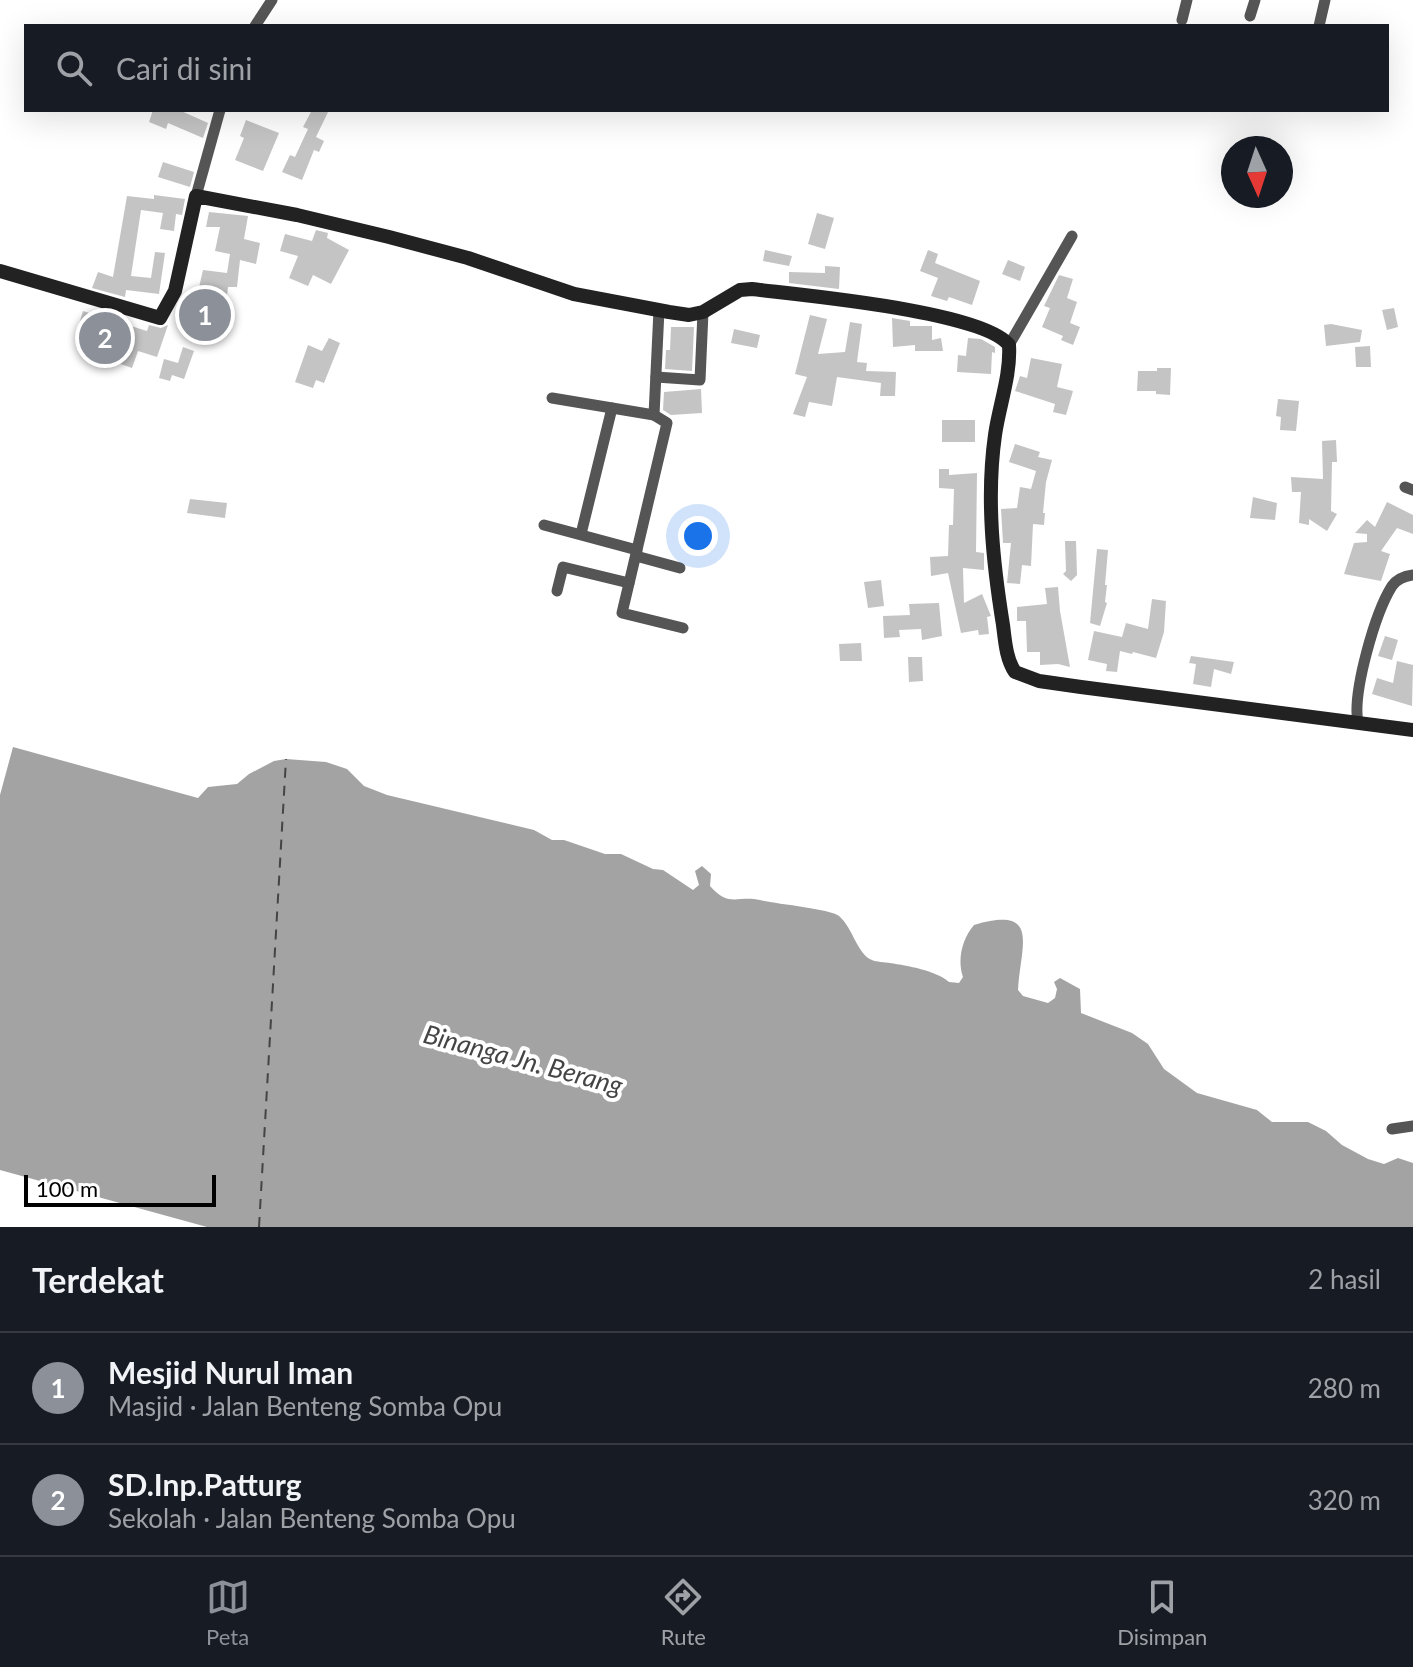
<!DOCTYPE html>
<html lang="id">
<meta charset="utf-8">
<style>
body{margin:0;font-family:Lato,sans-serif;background:#20242c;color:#f1f3f6}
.compass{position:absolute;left:1221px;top:136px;width:72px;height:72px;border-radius:50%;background:#171b24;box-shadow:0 8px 32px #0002;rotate:177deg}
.scale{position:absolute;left:24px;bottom:20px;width:192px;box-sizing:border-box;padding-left:8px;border:4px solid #000;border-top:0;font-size:22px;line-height:28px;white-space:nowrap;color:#000;-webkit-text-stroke:6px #fff;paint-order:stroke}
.you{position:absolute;left:698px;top:536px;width:28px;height:28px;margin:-20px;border:6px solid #fff;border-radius:50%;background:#1a73e8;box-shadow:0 0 0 12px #1a73e833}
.badge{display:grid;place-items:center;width:52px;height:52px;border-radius:50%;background:#8c9099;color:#fff;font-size:26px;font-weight:700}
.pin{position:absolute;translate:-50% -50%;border:4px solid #fff;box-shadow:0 2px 8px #0006}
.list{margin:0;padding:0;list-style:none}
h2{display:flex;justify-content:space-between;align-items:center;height:104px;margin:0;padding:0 32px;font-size:34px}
h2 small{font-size:26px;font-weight:400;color:#9ea1a6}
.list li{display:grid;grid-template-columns:52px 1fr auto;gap:24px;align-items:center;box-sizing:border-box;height:112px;padding:0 32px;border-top:2px solid #363941}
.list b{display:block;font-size:30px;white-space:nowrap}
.list p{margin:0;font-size:26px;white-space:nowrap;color:#9ea1a6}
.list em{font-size:26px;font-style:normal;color:#9ea1a6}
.icon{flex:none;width:44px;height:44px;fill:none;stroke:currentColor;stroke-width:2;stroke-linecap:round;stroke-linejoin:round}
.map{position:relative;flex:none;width:1413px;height:1227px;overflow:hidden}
.search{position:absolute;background:#171b24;box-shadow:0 8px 32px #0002;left:24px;right:24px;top:24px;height:88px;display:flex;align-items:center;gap:20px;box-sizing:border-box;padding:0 28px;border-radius:0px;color:#9ea1a6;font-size:30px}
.sheet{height:328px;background:#171b24}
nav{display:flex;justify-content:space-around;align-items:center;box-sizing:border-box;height:112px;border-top:2px solid #363941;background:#171b24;font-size:22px;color:#9ea1a6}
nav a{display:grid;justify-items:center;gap:4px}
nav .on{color:#8c9099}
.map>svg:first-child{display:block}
.water{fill:#a3a3a3}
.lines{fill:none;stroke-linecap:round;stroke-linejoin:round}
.ferry{stroke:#444;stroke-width:2;stroke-dasharray:10 8;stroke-linecap:butt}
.building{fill:#c4c4c4}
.street{stroke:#555;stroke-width:11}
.secondary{stroke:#222;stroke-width:14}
.labels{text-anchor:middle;stroke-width:8;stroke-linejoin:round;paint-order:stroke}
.water-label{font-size:26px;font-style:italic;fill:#444;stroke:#fff}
</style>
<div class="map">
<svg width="1413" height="1227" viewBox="0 0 1413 1227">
<rect width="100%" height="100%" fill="#fff"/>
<!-- water -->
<path class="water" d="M13 747 198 798 208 787 237 784 249 774 274 761 286 759 326 762 347 769 364 786 387 795 534 830 552 840H564L605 854H621L653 869 663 870 693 890 699 885 695 871 702 866 711 874 710 886C729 908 738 895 760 900 776 904 831 909 839 916 853 928 857 954 872 960 876 962 885 962 890 963 908 966 935 970 949 982L959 983 963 977C957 960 962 939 974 925 1042 905 1020 947 1018 990L1023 996 1048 1003 1055 998 1057 989 1054 982 1060 978 1080 989 1081 1013 1132 1033 1148 1044 1164 1069 1197 1093 1257 1110 1272 1122H1308L1326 1131 1342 1145 1368 1159 1384 1164 1398 1158 1413 1163V1227H207L0 1170V795Z"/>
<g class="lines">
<!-- ferry -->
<polyline class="ferry" points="259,1227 286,759"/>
</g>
<!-- building -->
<g class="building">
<polygon points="153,110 179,110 208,123 203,138 168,123 166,129 149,122"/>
<polygon points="312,110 329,110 316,137 324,141 319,152 314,150 302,180 282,172 290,155 295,157 308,129 303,127"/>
<polygon points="246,120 279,133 263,171 235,160 244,138 240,136"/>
<polygon points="163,162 194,172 190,187 158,177"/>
<polygon points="154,195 185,199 182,215 176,214 174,231 160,229 163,213 141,210 131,276 151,278 155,252 165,253 159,294 126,290 125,297 92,288 98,272 113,277 127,196 154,199"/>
<polygon points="209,212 248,216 244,239 260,243 256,264 240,260 237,287 228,287 226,306 217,335 184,324 193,295 197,296 203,270 227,273 230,254 215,251 220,227 206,227"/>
<polygon points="817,213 834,218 825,249 808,244"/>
<polygon points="316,230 328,233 327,238 349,250 331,284 313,275 308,286 289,278 298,256 280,251 285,234 312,241"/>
<polygon points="765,250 792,256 789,266 763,261"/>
<polygon points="928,250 938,254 935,263 980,281 972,305 949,297 947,301 931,296 938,278 920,271"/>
<polygon points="1008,260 1025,267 1020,281 1002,274"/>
<polygon points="825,266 840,267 839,289 789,283 789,272 825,273"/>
<polygon points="1059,275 1073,279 1067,298 1077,302 1070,323 1080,327 1073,345 1061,340 1063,336 1042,327 1050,308 1044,306"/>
<polygon points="1394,308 1398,327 1387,330 1382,310"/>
<polygon points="83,311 147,331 149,325 161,328 168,325 157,357 138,351 132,368 86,352 91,340 76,335"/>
<polygon points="810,315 827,319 818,354 845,352 850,322 862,324 857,362 867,363 866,371 896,372 895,396 880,396 881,383 837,377 832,406 809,402 805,417 793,414 807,377 795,374"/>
<polygon points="892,318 910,321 910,326 932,326 932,340 941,338 943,351 915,351 915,345 893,347"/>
<polygon points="1331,324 1362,330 1360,342 1326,346 1324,325"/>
<polygon points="671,327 694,327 692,371 665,369 666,350 670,350"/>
<polygon points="734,329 760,335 757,348 731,343"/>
<polygon points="329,338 340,343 324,383 316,380 313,388 295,382 308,345 322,351"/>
<polygon points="968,338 981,339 995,347 995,353 992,352 991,374 957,372 958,355 966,356"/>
<polygon points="1370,346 1371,367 1356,367 1355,347"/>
<polygon points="183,347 194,351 184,379 172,375 170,381 159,378 164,359 178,363"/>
<polygon points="1031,358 1062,364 1057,387 1073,391 1066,415 1053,412 1055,404 1015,391 1020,376 1027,378"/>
<polygon points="1157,368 1171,368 1170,395 1156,394 1156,391 1137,391 1138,371 1157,371"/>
<polygon points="701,389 702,413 671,415 663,410 664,392"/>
<polygon points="1278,399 1299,401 1296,431 1280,430 1281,417 1276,416"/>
<rect x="942" y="420" width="33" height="22"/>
<polygon points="1336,440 1337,462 1332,462 1331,511 1337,514 1327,531 1309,519 1309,525 1299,523 1301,492 1292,492 1291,477 1323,479 1322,441"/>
<polygon points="1015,444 1040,452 1038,457 1052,460 1046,482 1043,513 1045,513 1044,525 1033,524 1031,566 1022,565 1020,584 1007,583 1011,543 1003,543 1001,509 1017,508 1020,487 1031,489 1036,471 1009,462"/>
<polygon points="939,469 949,469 949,475 977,473 976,552 984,553 984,570 963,568 964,603 982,594 991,616 987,617 989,634 979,635 978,630 961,633 948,573 931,576 930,557 948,556 949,525 953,525 954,489 939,488"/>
<polygon points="1253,497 1277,503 1275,520 1250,518"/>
<polygon points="190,499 227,503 225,518 187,513"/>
<polygon points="1387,502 1413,515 1413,534 1397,528 1381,551 1390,554 1381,581 1344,574 1354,543 1367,542 1367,534 1355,533 1367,520 1375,527"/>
<polygon points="1065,541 1076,541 1077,575 1071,581 1063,574 1066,571"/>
<polygon points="1097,549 1108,550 1105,585 1107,585 1105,602 1107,603 1100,626 1090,623"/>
<polygon points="881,580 884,606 868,608 864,582"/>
<polygon points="1058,587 1060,611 1070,667 1058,664 1040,665 1040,652 1027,652 1026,621 1017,621 1017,607 1047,604 1045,588"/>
<polygon points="1152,599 1166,601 1164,632 1156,658 1133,652 1132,654 1120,651 1117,672 1106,671 1107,664 1088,660 1094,631 1122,637 1126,623 1148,629"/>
<polygon points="939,603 942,636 922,640 921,629 899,630 900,637 884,638 883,616 910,615 909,604"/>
<polygon points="1385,636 1398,640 1392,660 1378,656"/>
<polygon points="861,643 862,661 840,661 839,644"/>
<polygon points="1191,656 1234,662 1231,674 1214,669 1211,687 1193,684 1196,664 1189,663"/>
<polygon points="908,657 922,657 923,681 909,682"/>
<polygon points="1397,661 1413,665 1412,706 1372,694 1377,678 1393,683"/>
</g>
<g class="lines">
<!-- street -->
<g class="street">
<polyline points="1250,16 1255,0"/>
<polyline points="1182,20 1187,0"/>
<polyline points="255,26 272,0"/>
<polyline points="1319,26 1325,0"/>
<polyline points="196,196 220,110"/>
<polyline points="659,310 654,415 667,423 622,613 683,628"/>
<polyline points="1009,345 1072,236"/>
<polyline points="656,377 700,380 703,312"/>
<polyline points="552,398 654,415"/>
<polyline points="1405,487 1413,490"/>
<polyline points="544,525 637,550"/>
<polyline points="581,534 612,408"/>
<polyline points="636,556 680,568"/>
<polyline points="557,591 563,567 629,583"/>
<path d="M1358 723C1352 693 1375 613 1392 586 1397 579 1405 576 1413 575"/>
<polyline points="1392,1129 1413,1126"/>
</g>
<!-- secondary -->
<path class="secondary" d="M0 271 160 318 175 291 196 196 297 215 389 237 468 258 574 294 669 312 689 315 703 312 740 290 752 289C800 295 983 311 1009 345 1011 375 999 406 995 435 986 498 993 563 1003 625 1005 640 1006 659 1015 672L1039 681 1081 687 1413 730"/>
</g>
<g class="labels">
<!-- water labels -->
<g class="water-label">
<text transform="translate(523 1060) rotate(15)" y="9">Binanga Jn. Berang</text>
</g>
</g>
</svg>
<svg class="compass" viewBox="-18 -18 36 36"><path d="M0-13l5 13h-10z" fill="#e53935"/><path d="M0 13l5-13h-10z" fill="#9ea1a6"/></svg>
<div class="scale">100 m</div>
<div class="you"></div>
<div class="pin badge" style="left:205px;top:315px">1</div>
<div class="pin badge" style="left:105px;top:338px">2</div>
<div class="search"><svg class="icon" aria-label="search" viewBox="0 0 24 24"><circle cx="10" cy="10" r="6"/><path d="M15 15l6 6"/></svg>Cari di sini</div>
</div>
<section class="sheet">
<h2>Terdekat<small>2 hasil</small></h2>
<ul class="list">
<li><span class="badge">1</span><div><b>Mesjid Nurul Iman</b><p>Masjid · Jalan Benteng Somba Opu</p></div><em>280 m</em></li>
<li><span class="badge">2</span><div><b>SD.Inp.Patturg</b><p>Sekolah · Jalan Benteng Somba Opu</p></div><em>320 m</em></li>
</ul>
</section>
<nav>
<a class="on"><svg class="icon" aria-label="map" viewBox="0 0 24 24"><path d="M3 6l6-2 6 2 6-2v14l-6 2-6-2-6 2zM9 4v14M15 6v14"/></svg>Peta</a>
<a><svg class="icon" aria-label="directions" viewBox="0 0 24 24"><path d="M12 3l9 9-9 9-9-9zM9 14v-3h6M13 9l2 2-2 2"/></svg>Rute</a>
<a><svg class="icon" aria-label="saved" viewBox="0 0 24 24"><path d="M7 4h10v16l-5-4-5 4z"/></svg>Disimpan</a>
</nav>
